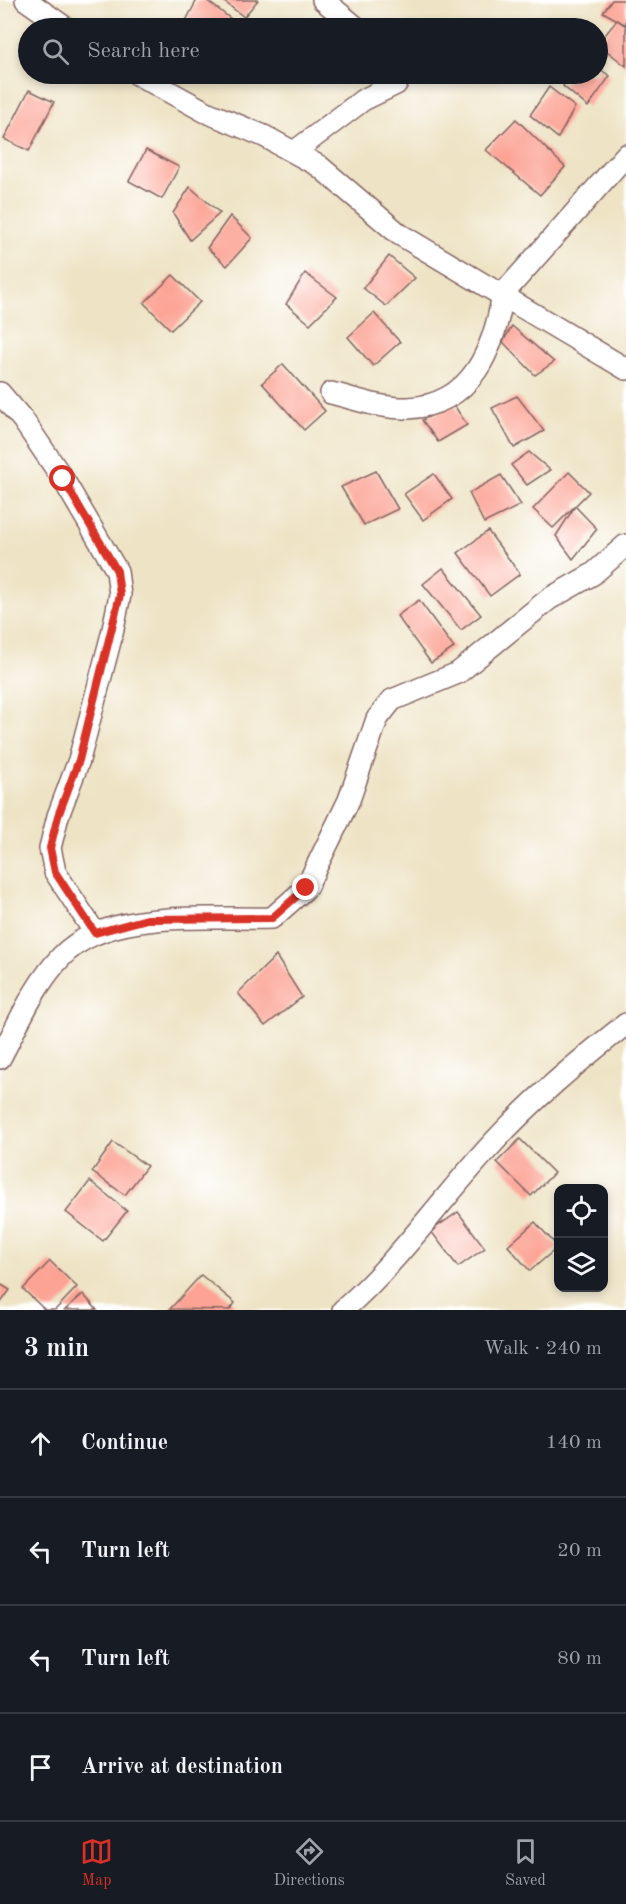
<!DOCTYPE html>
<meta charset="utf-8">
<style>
body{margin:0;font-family:"Old Standard TT",serif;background:#242831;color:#f1f3f6}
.controls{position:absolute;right:18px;bottom:18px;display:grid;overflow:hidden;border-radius:12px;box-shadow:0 3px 9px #0003}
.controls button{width:54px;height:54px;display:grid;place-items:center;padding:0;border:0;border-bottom:2px solid #363941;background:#171b24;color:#f1f3f6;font:30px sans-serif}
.stop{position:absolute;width:18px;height:18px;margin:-14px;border:4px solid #d93025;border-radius:50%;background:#fff}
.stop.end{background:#d93025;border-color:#fff;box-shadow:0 2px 6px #0008}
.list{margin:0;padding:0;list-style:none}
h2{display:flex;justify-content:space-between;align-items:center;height:78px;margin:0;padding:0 24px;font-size:26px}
h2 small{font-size:20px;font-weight:400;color:#9ea1a6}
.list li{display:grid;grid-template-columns:39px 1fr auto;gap:18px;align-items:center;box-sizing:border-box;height:108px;padding:0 24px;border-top:2px solid #363941}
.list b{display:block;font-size:22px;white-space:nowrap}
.list em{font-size:20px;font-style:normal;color:#9ea1a6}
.icon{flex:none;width:33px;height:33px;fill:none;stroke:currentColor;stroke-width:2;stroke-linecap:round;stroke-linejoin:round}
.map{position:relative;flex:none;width:626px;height:1310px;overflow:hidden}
.search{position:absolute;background:#171b24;box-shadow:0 3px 9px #0003;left:18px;right:18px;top:18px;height:66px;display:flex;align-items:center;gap:15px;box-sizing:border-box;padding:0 21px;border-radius:33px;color:#9ea1a6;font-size:22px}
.sheet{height:510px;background:#171b24}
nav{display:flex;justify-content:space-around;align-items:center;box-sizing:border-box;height:84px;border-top:2px solid #363941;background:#171b24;font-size:16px;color:#9ea1a6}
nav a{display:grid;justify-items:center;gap:3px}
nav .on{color:#d93025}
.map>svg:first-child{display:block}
.building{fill:#fca394}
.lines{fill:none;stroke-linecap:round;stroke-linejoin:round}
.minor-casing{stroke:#836461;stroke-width:24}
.minor{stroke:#fff;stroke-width:21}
.route{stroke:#d93025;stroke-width:8}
</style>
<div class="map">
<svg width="626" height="1310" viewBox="0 0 626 1310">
<rect width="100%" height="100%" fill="#fff"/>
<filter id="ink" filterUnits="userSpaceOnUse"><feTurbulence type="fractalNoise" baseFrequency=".0167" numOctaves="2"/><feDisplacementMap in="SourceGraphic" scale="12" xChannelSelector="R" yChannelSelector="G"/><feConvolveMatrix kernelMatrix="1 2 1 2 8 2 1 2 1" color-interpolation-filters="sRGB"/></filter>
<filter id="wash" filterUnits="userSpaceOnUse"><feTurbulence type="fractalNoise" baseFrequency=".008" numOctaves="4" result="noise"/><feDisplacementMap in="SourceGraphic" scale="24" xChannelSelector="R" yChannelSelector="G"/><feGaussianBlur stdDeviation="1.35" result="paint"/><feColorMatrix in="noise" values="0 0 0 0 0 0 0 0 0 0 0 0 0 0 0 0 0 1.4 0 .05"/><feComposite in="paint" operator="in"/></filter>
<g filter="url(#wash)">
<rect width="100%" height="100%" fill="#eee3c5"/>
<g id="blocks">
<!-- building -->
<g class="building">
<polygon points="197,0 206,0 231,19 225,28 182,28"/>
<polygon points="222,0 258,0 244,17"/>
<polygon points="612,0 626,0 626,25 603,12"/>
<polygon points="617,20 626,26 626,66 598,44"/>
<polygon points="598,68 610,76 588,107 563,86 571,74 598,74"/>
<polygon points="549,87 575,107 558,138 530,115"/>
<polygon points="29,90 54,102 29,151 4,139"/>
<polygon points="516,119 565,167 540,195 486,150"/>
<polygon points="146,150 179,167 162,199 129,181"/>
<polygon points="190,187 220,213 190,240 173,213"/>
<polygon points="230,216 252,238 227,266 207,248"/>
<polygon points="389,256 415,278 386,306 363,288"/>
<polygon points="305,273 337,297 310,324 286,304"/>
<polygon points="173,275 200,302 171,330 144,303"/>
<polygon points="374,313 400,342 373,366 348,337"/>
<polygon points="512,326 554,362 535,375 503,342"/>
<polygon points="283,364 325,411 304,430 262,383"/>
<polygon points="517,396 544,431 514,448 492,408"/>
<polygon points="454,405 467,425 438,442 422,420"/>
<polygon points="529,452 550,470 527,485 511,465"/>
<polygon points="376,471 398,509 364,525 341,487"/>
<polygon points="569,472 589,492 553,528 533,509"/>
<polygon points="434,474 452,499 423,520 404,494"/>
<polygon points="501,475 521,505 484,523 469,493"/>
<polygon points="575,506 597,529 573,559 556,536"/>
<polygon points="488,531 520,574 490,596 458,553"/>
<polygon points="443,568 481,615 461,630 423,584"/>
<polygon points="419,600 454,648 431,663 397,616"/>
<polygon points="276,956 302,997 265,1026 238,993"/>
<polygon points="520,1139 554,1173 531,1196 497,1162"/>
<polygon points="113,1142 147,1166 125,1195 92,1172"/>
<polygon points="90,1181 127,1211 103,1241 66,1212"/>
<polygon points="458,1212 485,1248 458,1267 431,1231"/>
<polygon points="535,1222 558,1247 530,1271 508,1246"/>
<polygon points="50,1261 77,1287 55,1310 45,1310 23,1289"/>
<polygon points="201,1275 235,1303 230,1310 170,1309"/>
<polygon points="0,1284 10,1290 0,1304"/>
<polygon points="83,1294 97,1310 65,1310"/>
</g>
</g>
</g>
<g filter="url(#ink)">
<use href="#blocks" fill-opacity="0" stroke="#836461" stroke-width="1.5"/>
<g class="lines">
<!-- minor casing -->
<g class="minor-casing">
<g id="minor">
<polyline points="26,0 66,28"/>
<polyline points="323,0 357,28"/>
<polyline points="137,74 206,112 264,136 319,166 399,234 626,369"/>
<polyline points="294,152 363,100 396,84 402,74"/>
<polyline points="0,393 23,420 63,479 117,571 120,595 112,634 79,760 58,816 50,848 55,872 95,933"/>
<path d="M331 393C356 399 382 409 408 408 473 405 494 348 503 294L626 155"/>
<path d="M0 1058C19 1023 33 987 61 957 107 907 210 920 272 918L306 888 349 800 377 719 392 700 458 673 549 599 593 574 626 545"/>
<path d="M343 1310C399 1261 442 1198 493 1143 533 1099 579 1061 626 1024"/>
</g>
</g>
<!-- minor -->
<use href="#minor" class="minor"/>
</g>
</g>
<g class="lines" filter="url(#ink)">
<!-- route -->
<polyline class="route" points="63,479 117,571 120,595 79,760 58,816 50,848 55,872 95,933 147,919 272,918 306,888"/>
</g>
</svg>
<div class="controls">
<button><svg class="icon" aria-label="locate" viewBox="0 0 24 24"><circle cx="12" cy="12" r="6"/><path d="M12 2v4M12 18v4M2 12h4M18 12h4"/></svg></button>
<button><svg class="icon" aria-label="layers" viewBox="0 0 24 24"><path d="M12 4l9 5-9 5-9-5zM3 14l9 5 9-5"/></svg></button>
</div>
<div class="stop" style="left:63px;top:479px"></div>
<div class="stop end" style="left:306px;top:888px"></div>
<div class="search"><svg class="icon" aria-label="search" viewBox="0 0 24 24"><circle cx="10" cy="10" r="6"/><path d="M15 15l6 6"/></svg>Search here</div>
</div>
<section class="sheet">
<h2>3 min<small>Walk · 240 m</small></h2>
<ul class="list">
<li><svg class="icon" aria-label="ahead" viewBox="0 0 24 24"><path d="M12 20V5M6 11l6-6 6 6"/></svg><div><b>Continue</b></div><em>140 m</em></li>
<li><svg class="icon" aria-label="left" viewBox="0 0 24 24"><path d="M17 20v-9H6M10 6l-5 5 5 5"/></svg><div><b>Turn left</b></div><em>20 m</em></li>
<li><svg class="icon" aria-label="left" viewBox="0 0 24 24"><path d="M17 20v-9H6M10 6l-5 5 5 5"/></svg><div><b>Turn left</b></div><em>80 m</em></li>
<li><svg class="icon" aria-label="arrive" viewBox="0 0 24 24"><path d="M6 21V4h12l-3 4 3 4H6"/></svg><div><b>Arrive at destination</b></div></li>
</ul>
</section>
<nav>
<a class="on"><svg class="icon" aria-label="map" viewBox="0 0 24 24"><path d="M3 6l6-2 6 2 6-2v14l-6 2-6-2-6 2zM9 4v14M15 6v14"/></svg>Map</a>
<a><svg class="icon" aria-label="directions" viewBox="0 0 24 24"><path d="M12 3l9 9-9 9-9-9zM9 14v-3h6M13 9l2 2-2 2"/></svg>Directions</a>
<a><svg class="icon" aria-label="saved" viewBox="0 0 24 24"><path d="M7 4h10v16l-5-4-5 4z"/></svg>Saved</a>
</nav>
